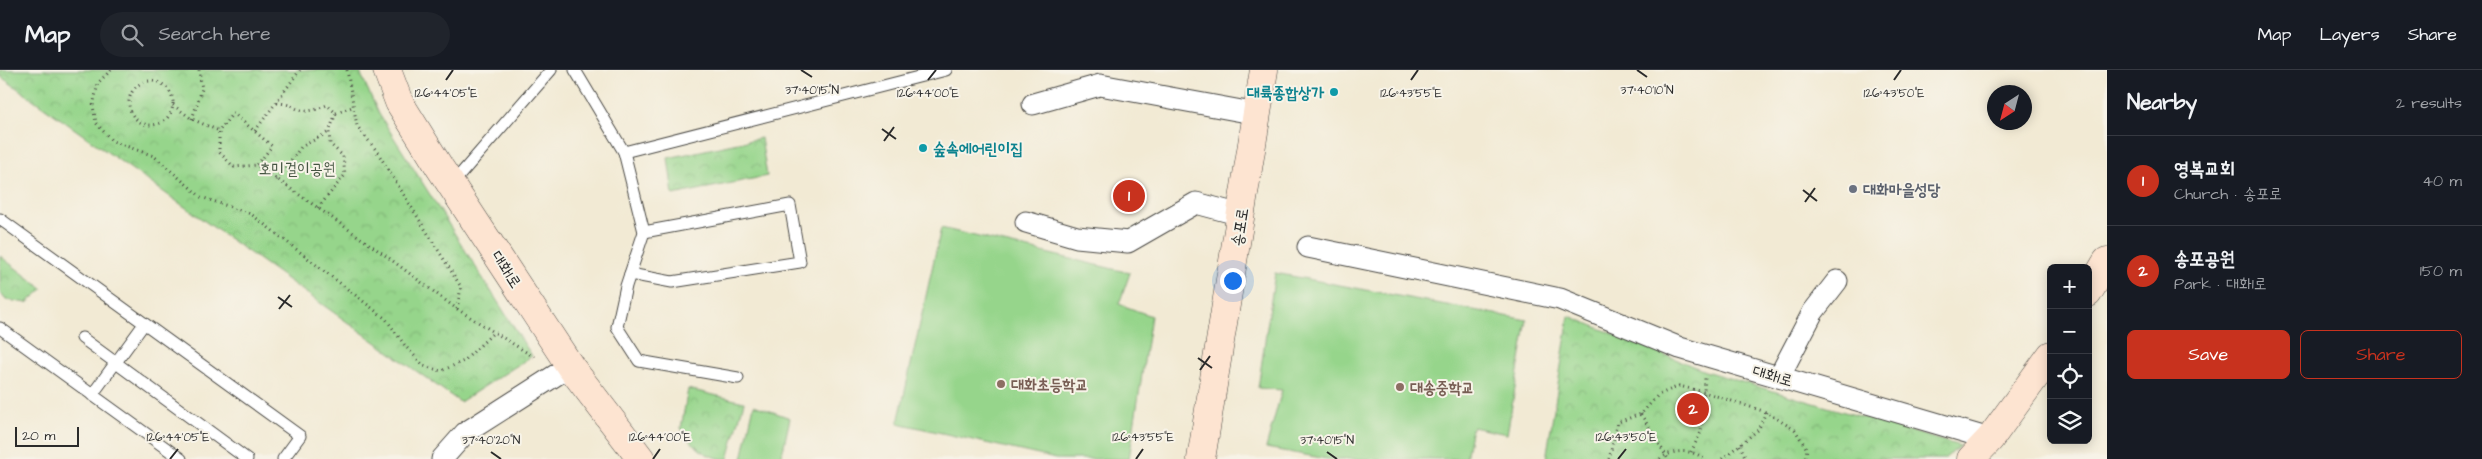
<!DOCTYPE html>
<meta charset="utf-8">
<style>
body{margin:0;font-family:"Architects Daughter","Poor Story",sans-serif;background:#20242c;color:#f1f3f6}
.controls{position:absolute;right:15px;bottom:15px;display:grid;overflow:hidden;border-radius:8px;box-shadow:0 2px 12px #0003}
.controls button{width:45px;height:45px;display:grid;place-items:center;padding:0;border:0;border-bottom:1px solid #363941;background:#171b24;color:#f1f3f6;font:25px sans-serif}
.compass{position:absolute;left:1987px;top:15px;width:45px;height:45px;border-radius:50%;background:#171b24;box-shadow:0 2px 12px #0003;rotate:216deg}
.scale{position:absolute;left:15px;bottom:12px;width:64px;box-sizing:border-box;padding-left:5px;border:2px solid #2b2b2b;border-top:0;font-size:14px;line-height:18px;white-space:nowrap;color:#2b2b2b;-webkit-text-stroke:4px #f7f3e8;paint-order:stroke}
.you{position:absolute;left:1232px;top:210px;width:18px;height:18px;margin:-12px;border:4px solid #fff;border-radius:50%;background:#1a73e8;box-shadow:0 0 0 8px #1a73e833}
.badge{display:grid;place-items:center;width:32px;height:32px;border-radius:50%;background:#c8321e;color:#fff;font-size:16px;font-weight:700}
.pin{position:absolute;translate:-50% -50%;border:2px solid #fff;box-shadow:0 1px 5px #0006}
.list{margin:0;padding:0;list-style:none}
h2{display:flex;justify-content:space-between;align-items:center;height:65px;margin:0;padding:0 20px;font-size:21px}
h2 small{font-size:16px;font-weight:400;color:#9ea1a6}
.list li{display:grid;grid-template-columns:32px 1fr auto;gap:15px;align-items:center;box-sizing:border-box;height:90px;padding:0 20px;border-top:1px solid #363941}
.list b{display:block;font-size:19px;white-space:nowrap}
.list p{margin:0;font-size:16px;white-space:nowrap;color:#9ea1a6}
.list em{font-size:16px;font-style:normal;color:#9ea1a6}
.actions{display:flex;gap:10px;padding:15px 20px}
.actions a{flex:1;padding:11px 0;border:1px solid #c8321e;border-radius:8px;text-align:center;font-size:18px;color:#c8321e}
.actions .main{background:#c8321e;color:#fff}
.icon{flex:none;width:28px;height:28px;fill:none;stroke:currentColor;stroke-width:2;stroke-linecap:round;stroke-linejoin:round}
.map{position:relative;flex:none;width:2107px;height:389px;overflow:hidden}
header{display:flex;align-items:center;gap:30px;box-sizing:border-box;height:70px;padding:0 25px;background:#171b24;border-bottom:1px solid #363941}
header strong{font-size:24px}
nav{display:flex;gap:28px;margin-inline-start:auto;font-size:18px}
.search{width:350px;height:45px;background:#20242c;display:flex;align-items:center;gap:12px;box-sizing:border-box;padding:0 18px;border-radius:28px;color:#9ea1a6;font-size:19px}
main{display:flex}
aside{flex:1;background:#171b24}
.map>svg:first-child{display:block}
.grass{fill:#96d58b;stroke:#60805b}
.park{fill:url(#park-crowns);stroke:#60805b}
.lines{fill:none;stroke-linecap:round;stroke-linejoin:round}
.lane-casing{stroke:#494844;stroke-width:13}
.street-casing{stroke:#494844;stroke-width:23}
.secondary-casing{stroke:#494844;stroke-width:29}
.path{stroke:#494844;stroke-width:3;stroke-dasharray:1 4;stroke-linecap:butt}
.lane{stroke:#fff;stroke-width:11}
.street{stroke:#fff;stroke-width:21}
.secondary{stroke:#fde4d1;stroke-width:28}
.ticks{fill:none;stroke:#2b2b2b;stroke-width:2}
.culture-dot{fill:#0f9aa8;stroke:#f7f3e8;stroke-width:2}
.worship-dot{fill:#6b7280;stroke:#f7f3e8;stroke-width:2}
.education-dot{fill:#8d6e63;stroke:#f7f3e8;stroke-width:2}
.labels{text-anchor:middle;stroke-width:4;stroke-linejoin:round;paint-order:stroke}
.culture-label{font-size:16px;font-weight:bold;fill:#0d838f;stroke:#f7f3e8;text-anchor:end}
.park-label{font-size:16px;fill:#465643;stroke:#f7f3e8}
.worship-label{font-size:16px;font-weight:bold;fill:#5b616d;stroke:#f7f3e8;text-anchor:start}
.street-label{font-size:16px;fill:#2b2b2b;stroke:#f7f3e8}
.education-label{font-size:16px;font-weight:bold;fill:#785e54;stroke:#f7f3e8;text-anchor:start}
.ticks-label{font-size:12px;text-anchor:middle;fill:#2b2b2b;stroke:#f7f3e8;stroke-width:4;stroke-linejoin:round;paint-order:stroke}
</style>
<header>
<strong>Map</strong>
<div class="search"><svg class="icon" aria-label="search" viewBox="0 0 24 24"><circle cx="10" cy="10" r="6"/><path d="M15 15l6 6"/></svg>Search here</div>
<nav><a>Map</a><a>Layers</a><a>Share</a></nav>
</header>
<main>
<div class="map">
<svg width="2107" height="389" viewBox="0 0 2107 389">
<defs>
<pattern id="park-crowns" width="20" height="18" patternUnits="userSpaceOnUse" patternTransform="scale(1.25)"><rect width="20" height="18" fill="#96d58b"/><path d="M2 6a3 3 0 1 1 6 0M12 15a3 3 0 1 1 6 0" fill="none" stroke="#81b778"/></pattern>
</defs>
<rect width="100%" height="100%" fill="#f7f3e8"/>
<filter id="ink" filterUnits="userSpaceOnUse"><feTurbulence type="fractalNoise" baseFrequency=".02" numOctaves="2"/><feDisplacementMap in="SourceGraphic" scale="10" xChannelSelector="R" yChannelSelector="G"/><feConvolveMatrix kernelMatrix="1 2 1 2 8 2 1 2 1" color-interpolation-filters="sRGB"/></filter>
<filter id="wash" filterUnits="userSpaceOnUse"><feTurbulence type="fractalNoise" baseFrequency=".0096" numOctaves="4" result="noise"/><feDisplacementMap in="SourceGraphic" scale="20" xChannelSelector="R" yChannelSelector="G"/><feGaussianBlur stdDeviation="1.12" result="paint"/><feColorMatrix in="noise" values="0 0 0 0 0 0 0 0 0 0 0 0 0 0 0 0 0 1.4 0 .05"/><feComposite in="paint" operator="in"/></filter>
<g filter="url(#wash)">
<rect width="100%" height="100%" fill="#f2ead4"/>
<!-- grass -->
<g class="grass">
<polygon points="941,158 1130,203 1119,234 1151,246 1129,389 1056,389 898,353"/>
<polygon points="1275,203 1527,250 1507,364 1472,357 1466,389 1327,389 1266,378 1282,320 1258,318"/>
<polygon points="754,335 790,348 781,389 742,389"/>
</g>
<!-- park -->
<g class="park">
<polygon points="0,0 359,0 379,44 532,286 460,332 0,6"/>
<polygon points="761,68 767,106 673,125 668,88"/>
<polygon points="0,186 43,219 27,233 6,230 0,223"/>
<polygon points="1569,246 1705,301 1960,376 1944,389 1546,389"/>
<path d="M688 319 744 332 728 389C706 389 693 376 681 358Z"/>
</g>
</g>
<g filter="url(#ink)">
<g class="lines">
<!-- lane casing -->
<g class="lane-casing">
<g id="lane">
<polyline points="575,0 624,82 644,162 626,216 617,257 639,291 738,308"/>
<polyline points="624,82 946,0"/>
<polyline points="452,114 551,0"/>
<polyline points="0,149 300,366 283,389"/>
<polyline points="630,204 672,212 800,192 790,135 644,162"/>
<polyline points="0,258 181,389"/>
<polyline points="82,268 247,389"/>
<polyline points="92,325 144,254"/>
</g>
</g>
<!-- street casing -->
<g class="street-casing">
<g id="street">
<polyline points="1033,34 1100,15 1258,44"/>
<polyline points="1026,152 1077,167 1128,172 1196,133 1241,145"/>
<polyline points="1308,177 1560,229 1680,278 1990,369"/>
<polyline points="1779,307 1813,242 1837,211"/>
<polyline points="442,389 465,363 570,296"/>
</g>
</g>
<!-- secondary casing -->
<g class="secondary-casing">
<g id="secondary">
<polyline points="387,0 399,32 440,98 570,296 641,389"/>
<polyline points="2088,223 2107,191"/>
<polyline points="1201,389 1264,0"/>
<polyline points="1971,389 1990,369 2051,285"/>
</g>
</g>
<!-- path -->
<g class="path">
<polyline points="111,0 98,13 93,36 96,53 112,71 154,86 201,127 251,144 386,249 406,277 424,296 441,301 464,291 494,262"/>
<polyline points="347,0 357,56 376,80 461,217 457,239"/>
<circle cx="151" cy="33" r="22"/>
<path d="M277 33C293 34 290 37 301 40 309 43 320 38 327 35L336 43 329 62 330 74 343 86 345 105 317 139"/>
<polyline points="173,35 192,49 219,61"/>
<polyline points="336,43 352,37"/>
<polyline points="192,49 202,19 199,0"/>
<polyline points="255,61 300,0"/>
<polyline points="257,95 272,76 233,43 219,61 219,82 234,97 257,95 389,188 457,239 534,287"/>
<polyline points="276,110 301,77 329,62"/>
<polyline points="1641,344 1668,389"/>
<polyline points="1740,375 1746,389"/>
<polyline points="1691,382 1701,362 1705,308"/>
<polyline points="1609,389 1618,352 1641,344 1658,325 1679,316 1704,322 1766,342 1795,360 1807,379 1805,389"/>
<path d="M1660 389C1673 379 1692 379 1705 389"/>
<polyline points="1722,389 1758,360 1766,342"/>
</g>
<!-- lane -->
<use href="#lane" class="lane"/>
<!-- street -->
<use href="#street" class="street"/>
<!-- secondary -->
<use href="#secondary" class="secondary"/>
</g>
</g>
<!-- ticks -->
<path class="ticks" d="M801 0 812 7M1637 0 1647 7M446 10 453 0M928 10 936 0M1411 10 1418 0M1894 10 1901 0M882 59 896 69M884 71 894 57M1803 120 1817 131M1805 132 1815 118M278 227 292 237M279 239 290 225M1198 288 1212 298M1200 300 1210 286M491 382 501 389M1327 382 1337 389M170 389 178 379M653 389 660 379M1136 389 1143 379M1618 389 1626 379"/>
<!-- markers -->
<g class="culture-dot">
<circle cx="1334" cy="22" r="5"/>
<circle cx="923" cy="78" r="5"/>
</g>
<circle class="worship-dot" cx="1853" cy="119" r="5"/>
<g class="education-dot">
<circle cx="1001" cy="314" r="5"/>
<circle cx="1400" cy="317" r="5"/>
</g>
<g class="labels">
<!-- culture labels -->
<g class="culture-label">
<text x="1324" y="28">대륙종합상가</text>
<text x="933" y="84" text-anchor="start">숲속에어린이집</text>
</g>
<!-- park labels -->
<g class="park-label">
<text x="297" y="104">호미걸이공원</text>
</g>
<!-- worship labels -->
<g class="worship-label">
<text x="1863" y="125">대화마을성당</text>
</g>
<!-- street labels -->
<g class="street-label">
<text transform="translate(1239 157) rotate(-81)" y="6">송포로</text>
<text transform="translate(507 199) rotate(57)" y="6">대화1로</text>
<text transform="translate(1773 305) rotate(16)" y="6">대화1로</text>
</g>
<!-- education labels -->
<g class="education-label">
<text x="1011" y="320">대화초등학교</text>
<text x="1410" y="323">대송중학교</text>
</g>
</g>
<g class="ticks-label">
<text x="812" y="24">37°40'15"N</text>
<text x="1647" y="24">37°40'10"N</text>
<text x="446" y="27">126°44'05"E</text>
<text x="928" y="27">126°44'00"E</text>
<text x="1411" y="27">126°43'55"E</text>
<text x="1894" y="27">126°43'50"E</text>
<text x="178" y="371">126°44'05"E</text>
<text x="660" y="371">126°44'00"E</text>
<text x="1143" y="371">126°43'55"E</text>
<text x="1626" y="371">126°43'50"E</text>
<text x="491" y="374">37°40'20"N</text>
<text x="1327" y="374">37°40'15"N</text>
</g>
</svg>
<div class="controls">
<button>+</button>
<button>−</button>
<button><svg class="icon" aria-label="locate" viewBox="0 0 24 24"><circle cx="12" cy="12" r="6"/><path d="M12 2v4M12 18v4M2 12h4M18 12h4"/></svg></button>
<button><svg class="icon" aria-label="layers" viewBox="0 0 24 24"><path d="M12 4l9 5-9 5-9-5zM3 14l9 5 9-5"/></svg></button>
</div>
<svg class="compass" viewBox="-18 -18 36 36"><path d="M0-13l5 13h-10z" fill="#e53935"/><path d="M0 13l5-13h-10z" fill="#9ea1a6"/></svg>
<div class="scale">20 m</div>
<div class="you"></div>
<div class="pin badge" style="left:1129px;top:126px">1</div>
<div class="pin badge" style="left:1693px;top:339px">2</div>
</div>
<aside>
<h2>Nearby<small>2 results</small></h2>
<ul class="list">
<li><span class="badge">1</span><div><b>영복교회</b><p>Church · 송포로</p></div><em>40 m</em></li>
<li><span class="badge">2</span><div><b>송포공원</b><p>Park · 대화1로</p></div><em>150 m</em></li>
</ul>
<div class="actions"><a class="main">Save</a><a>Share</a></div>
</aside>
</main>
